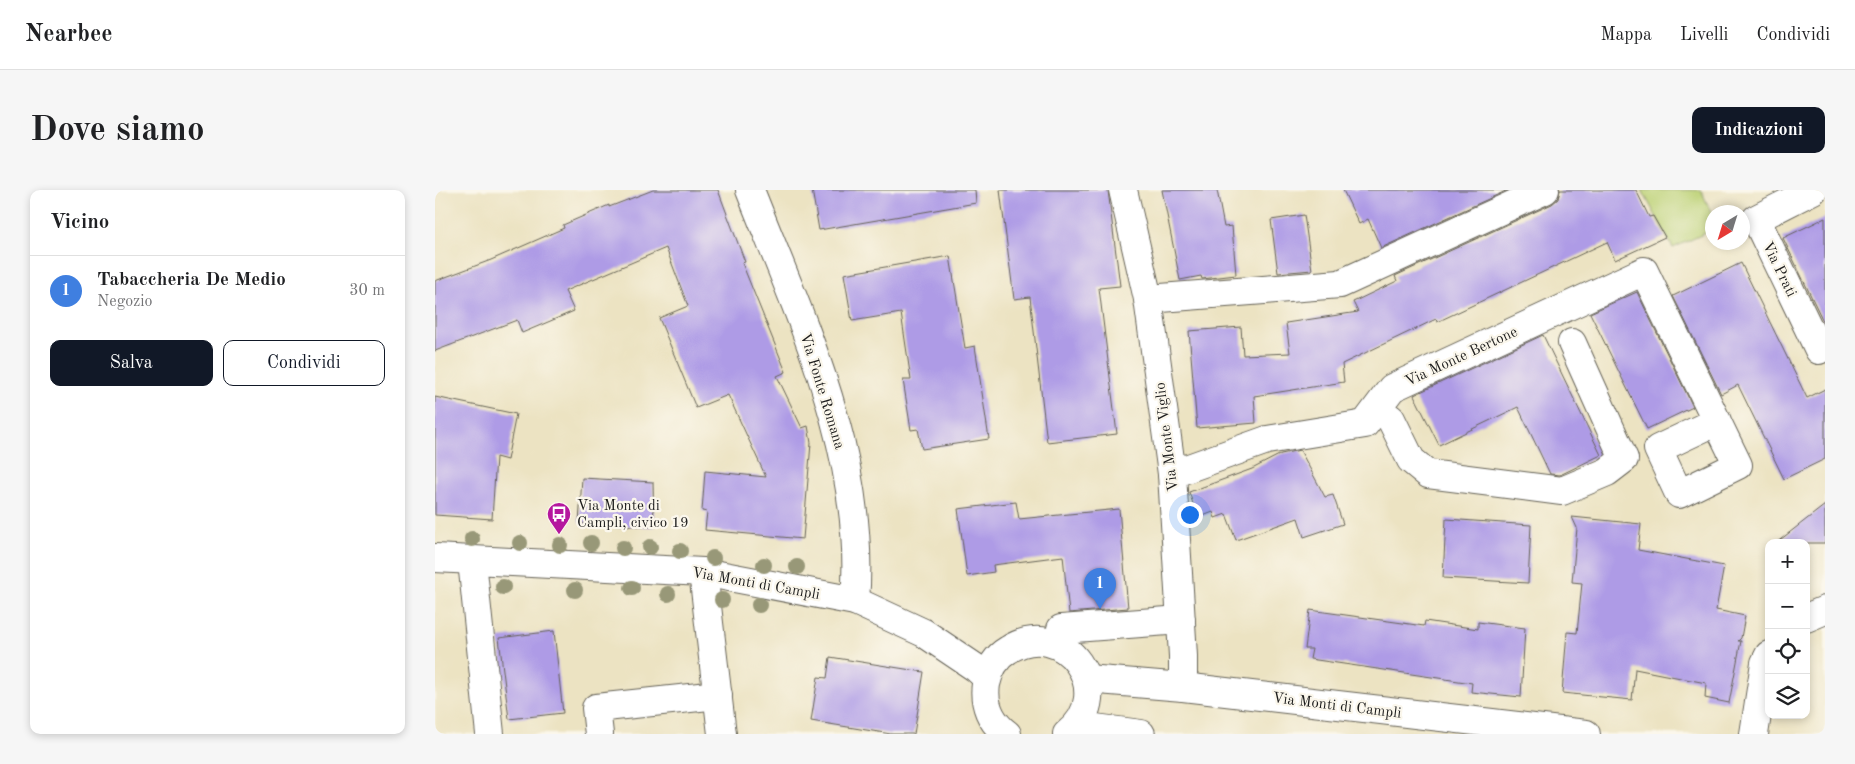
<!DOCTYPE html>
<html lang="it">
<meta charset="utf-8">
<style>
body{margin:0;font-family:"Old Standard TT",serif;background:#f6f6f6;color:#202124}
.controls{position:absolute;right:15px;bottom:15px;display:grid;overflow:hidden;border-radius:10px;box-shadow:0 2px 8px #0003}
.controls button{width:45px;height:45px;display:grid;place-items:center;padding:0;border:0;border-bottom:1px solid #e0e0e0;background:#fff;color:#202124;font:25px sans-serif}
.compass{position:absolute;left:1270px;top:15px;width:45px;height:45px;border-radius:50%;background:#fff;box-shadow:0 2px 8px #0003;rotate:218deg}
.you{position:absolute;left:754px;top:324px;width:18px;height:18px;margin:-12px;border:4px solid #fff;border-radius:50%;background:#1a73e8;box-shadow:0 0 0 8px #1a73e833}
.badge{display:grid;place-items:center;width:32px;height:32px;border-radius:50%;background:#111827;color:#fff;font-size:16px;font-weight:700}
.pin{position:absolute;translate:-50% -41px;filter:drop-shadow(0 1px 2px #0008)}
.pin::after{content:'';position:absolute;top:26px;width:18px;height:15px;background:inherit;clip-path:polygon(0 0,100% 0,50% 100%)}
.list{margin:0;padding:0;list-style:none}
h2{display:flex;justify-content:space-between;align-items:center;height:65px;margin:0;padding:0 20px;font-size:21px}
h2 small{font-size:16px;font-weight:400;color:#757577}
.list li{display:grid;grid-template-columns:32px 1fr auto;gap:15px;align-items:center;box-sizing:border-box;height:70px;padding:0 20px;border-top:1px solid #e0e0e0}
.list b{display:block;font-size:19px;white-space:nowrap}
.list p{margin:0;font-size:16px;white-space:nowrap;color:#757577}
.list em{font-size:16px;font-style:normal;color:#757577}
.actions{display:flex;gap:10px;padding:15px 20px}
.actions a{flex:1;padding:11px 0;border:1px solid #111827;border-radius:10px;text-align:center;font-size:18px;color:#111827}
.actions .main{background:#111827;color:#fff}
.icon{flex:none;width:28px;height:28px;fill:none;stroke:currentColor;stroke-width:2;stroke-linecap:round;stroke-linejoin:round}
.map{position:relative;flex:none;width:1390px;height:544px;overflow:hidden;border-radius:10px}
header{display:flex;align-items:center;gap:30px;box-sizing:border-box;height:70px;padding:0 25px;background:#fff;border-bottom:1px solid #e0e0e0}
header strong{font-size:24px}
nav{display:flex;gap:28px;margin-inline-start:auto;font-size:18px}
.intro{display:flex;align-items:center;justify-content:space-between;box-sizing:border-box;height:120px;padding:0 30px}
h1{margin:0;font-size:35px}
.button{padding:12px 22px;border-radius:10px;background:#111827;color:#fff;font-size:18px;font-weight:700}
main{display:flex;gap:30px;padding:0 30px}
aside{flex:1;background:#fff;border-radius:10px;box-shadow:0 2px 8px #0003}
.map>svg:first-child{display:block}
.green{fill:#bcd175;stroke:#6c7648}
.building{fill:#ae9be6}
.lines{fill:none;stroke-linecap:round;stroke-linejoin:round}
.minor-casing{stroke:#656256;stroke-width:30}
.minor{stroke:#fff;stroke-width:28}
.tree{fill:#989878}
.labels{text-anchor:middle;stroke-width:4.5;stroke-linejoin:round;paint-order:stroke}
.street-label{font-size:15px;fill:#1c1c1c;stroke:#fbf7ec}
.poi-label{font-size:15px;fill:#1c1c1c;stroke:#fbf7ec;text-anchor:start}
</style>
<header>
<strong>Nearbee</strong>
<nav><a>Mappa</a><a>Livelli</a><a>Condividi</a></nav>
</header>
<div class="intro"><h1>Dove siamo</h1><a class="button">Indicazioni</a></div>
<main>
<aside>
<h2>Vicino<small></small></h2>
<ul class="list">
<li><span class="badge" style="background:#3f7fe0">1</span><div><b>Tabaccheria De Medio</b><p>Negozio</p></div><em>30 m</em></li>
</ul>
<div class="actions"><a class="main">Salva</a><a>Condividi</a></div>
</aside>
<div class="map">
<svg width="1390" height="544" viewBox="0 0 1390 544">
<rect width="100%" height="100%" fill="#fbf7ec"/>
<filter id="ink" filterUnits="userSpaceOnUse"><feTurbulence type="fractalNoise" baseFrequency=".02" numOctaves="2"/><feDisplacementMap in="SourceGraphic" scale="10" xChannelSelector="R" yChannelSelector="G"/><feConvolveMatrix kernelMatrix="1 2 1 2 8 2 1 2 1" color-interpolation-filters="sRGB"/></filter>
<filter id="wash" filterUnits="userSpaceOnUse"><feTurbulence type="fractalNoise" baseFrequency=".0096" numOctaves="4" result="noise"/><feDisplacementMap in="SourceGraphic" scale="20" xChannelSelector="R" yChannelSelector="G"/><feGaussianBlur stdDeviation="1.12" result="paint"/><feColorMatrix in="noise" values="0 0 0 0 0 0 0 0 0 0 0 0 0 0 0 0 0 1.4 0 .05"/><feComposite in="paint" operator="in"/></filter>
<g filter="url(#wash)">
<rect width="100%" height="100%" fill="#ece3c2"/>
<!-- green -->
<polygon class="green" points="1207,0 1266,0 1277,24 1277,40 1238,58"/>
<g id="blocks">
<!-- building -->
<g class="building">
<polygon points="218,0 283,0 310,72 307,73 351,182 342,186 367,238 373,236 376,253 368,349 270,340 272,322 267,321 270,281 331,287 293,205 261,218 224,128 253,116 231,58 130,101 139,121 87,143 82,130 0,161 0,91 56,70 129,38 128,35 174,15 174,17"/>
<polygon points="377,0 540,0 541,13 384,40"/>
<polygon points="565,0 673,0 685,96 664,98 682,244 612,252 595,107 579,109"/>
<polygon points="727,0 782,0 789,37 797,36 801,85 767,89 766,86 745,90"/>
<polygon points="908,0 1073,0 946,58 933,29 924,34"/>
<polygon points="1125,0 1201,0 1214,27 1218,26 1230,47 1180,70 1172,52 1002,132 1001,129 907,174 909,192 819,206 821,233 762,238 754,141 806,137 808,165 855,163 851,133 923,122 918,112 962,91 960,86 1117,14 1123,9"/>
<polygon points="869,25 877,80 843,83 836,30"/>
<polygon points="1390,28 1390,135 1348,48"/>
<polygon points="515,66 530,158 540,156 554,249 487,259 483,239 476,240 468,190 476,190 466,123 417,131 409,84"/>
<polygon points="1306,73 1372,208 1390,199 1390,269 1349,289 1303,195 1286,204 1238,106"/>
<polygon points="1202,102 1258,217 1212,239 1155,123"/>
<polygon points="1108,145 1166,265 1125,285 1115,284 1083,217 1004,255 979,205"/>
<polygon points="0,207 81,224 72,270 61,267 57,329 0,325"/>
<polygon points="865,260 890,307 898,305 908,334 869,347 863,328 801,350 791,324 780,328 778,322 763,328 754,302 817,279 846,264"/>
<polygon points="147,288 218,292 219,337 144,333"/>
<polygon points="581,312 584,329 684,319 693,418 634,423 628,366 558,375 559,382 532,386 523,319"/>
<polygon points="1390,315 1390,353 1341,353"/>
<polygon points="1137,327 1206,334 1203,360 1289,376 1281,420 1310,426 1306,448 1303,451 1306,451 1294,513 1270,508 1271,493 1200,479 1197,510 1127,503 1132,442 1142,443 1147,393 1137,392 1142,338"/>
<polygon points="1011,329 1096,335 1093,393 1008,388"/>
<polygon points="875,420 989,436 990,431 1043,439 1043,432 1090,438 1086,507 1036,502 1037,493 875,469 877,459 870,459"/>
<polygon points="119,441 128,523 74,529 64,448"/>
<polygon points="395,467 489,482 479,544 456,544 376,531 383,487 392,488"/>
</g>
</g>
</g>
<g filter="url(#ink)">
<use href="#blocks" fill-opacity="0" stroke="#656256" stroke-width="1"/>
<g class="lines">
<!-- minor casing -->
<g class="minor-casing">
<g id="minor">
<path d="M315 0C366 130 432 267 420 411"/>
<polyline points="688,0 713,109 737,284 748,466 748,497"/>
<polyline points="1378,0 1321,29 1384,160"/>
<polyline points="713,109 905,94 1110,0"/>
<polyline points="942,219 956,229 976,270 993,284 1127,301 1172,282 1189,269 1137,153"/>
<polyline points="737,284 832,250 930,234 957,198 1209,81 1303,275 1244,304 1223,259 1282,231"/>
<polyline points="0,368 268,382 420,411 489,443 541,478 552,488"/>
<polyline points="37,371 55,544"/>
<polyline points="268,382 287,544"/>
<polyline points="1371,428 1390,420"/>
<polyline points="627,457 626,439 746,430"/>
<polyline points="652,489 748,497 1151,544"/>
<polyline points="639,539 660,538 706,544"/>
<polyline points="164,544 161,518 283,505"/>
<path d="M572 544C556 532 548 514 551 494 554 480 561 467 573 460 629 424 685 503 632 544"/>
<polyline points="1319,544 1330,473 1334,465"/>
</g>
</g>
<!-- minor -->
<use href="#minor" class="minor"/>
</g>
<!-- trees -->
<g class="tree">
<circle cx="37" cy="349" r="8"/>
<circle cx="85" cy="353" r="8"/>
<circle cx="156" cy="353" r="8"/>
<circle cx="125" cy="355" r="8"/>
<circle cx="215" cy="357" r="8"/>
<circle cx="188" cy="358" r="8"/>
<circle cx="245" cy="361" r="8"/>
<circle cx="278" cy="368" r="8"/>
<circle cx="329" cy="375" r="8"/>
<circle cx="362" cy="377" r="8"/>
<circle cx="68" cy="397" r="8"/>
<circle cx="197" cy="398" r="8"/>
<circle cx="140" cy="400" r="8"/>
<circle cx="233" cy="404" r="8"/>
<circle cx="287" cy="410" r="8"/>
<circle cx="324" cy="415" r="8"/>
</g>
</g>
<!-- icons -->
<defs>
<g id="bus-pin" transform="scale(1.25)"><path d="M0 17L-7.5 6A9.5 9.5 0 1 1 7.5 6Z" fill="#b5179e" stroke="#fbf7ec"/><path d="M-5-6H5V4H4V6H2V4H-2V6H-4V4H-5ZM-3.5-4V0h7V-4ZM-3.5 1.2v1.5H-2V1.2ZM2 1.2v1.5H3.5V1.2Z" fill="#fff"/></g>
</defs>
<g fill-rule="evenodd">
<use href="#bus-pin" x="124" y="324"/>
</g>
<g class="labels">
<!-- street labels -->
<g class="street-label">
<text transform="translate(1345 79) rotate(64)" y="5">Via Prati</text>
<text transform="translate(1026 166) rotate(-25)" y="5">Via Monte Bertone</text>
<text transform="translate(388 201) rotate(73)" y="5">Via Fonte Romana</text>
<text transform="translate(731 247) rotate(-97)" y="5">Via Monte Viglio</text>
<text transform="translate(321 393) rotate(10)" y="5">Via Monti di Campli</text>
<text transform="translate(902 515) rotate(7)" y="5">Via Monti di Campli</text>
</g>
<!-- poi labels -->
<g class="poi-label">
<text x="142" y="320">Via Monte di<tspan x="142" dy="17">Campli, civico 19</tspan></text>
</g>
</g>
</svg>
<div class="controls">
<button>+</button>
<button>−</button>
<button><svg class="icon" aria-label="locate" viewBox="0 0 24 24"><circle cx="12" cy="12" r="6"/><path d="M12 2v4M12 18v4M2 12h4M18 12h4"/></svg></button>
<button><svg class="icon" aria-label="layers" viewBox="0 0 24 24"><path d="M12 4l9 5-9 5-9-5zM3 14l9 5 9-5"/></svg></button>
</div>
<svg class="compass" viewBox="-18 -18 36 36"><path d="M0-13l5 13h-10z" fill="#e53935"/><path d="M0 13l5-13h-10z" fill="#757577"/></svg>
<div class="you"></div>
<div class="pin badge" style="left:665px;top:419px;background:#3f7fe0">1</div>
</div>
</main>
